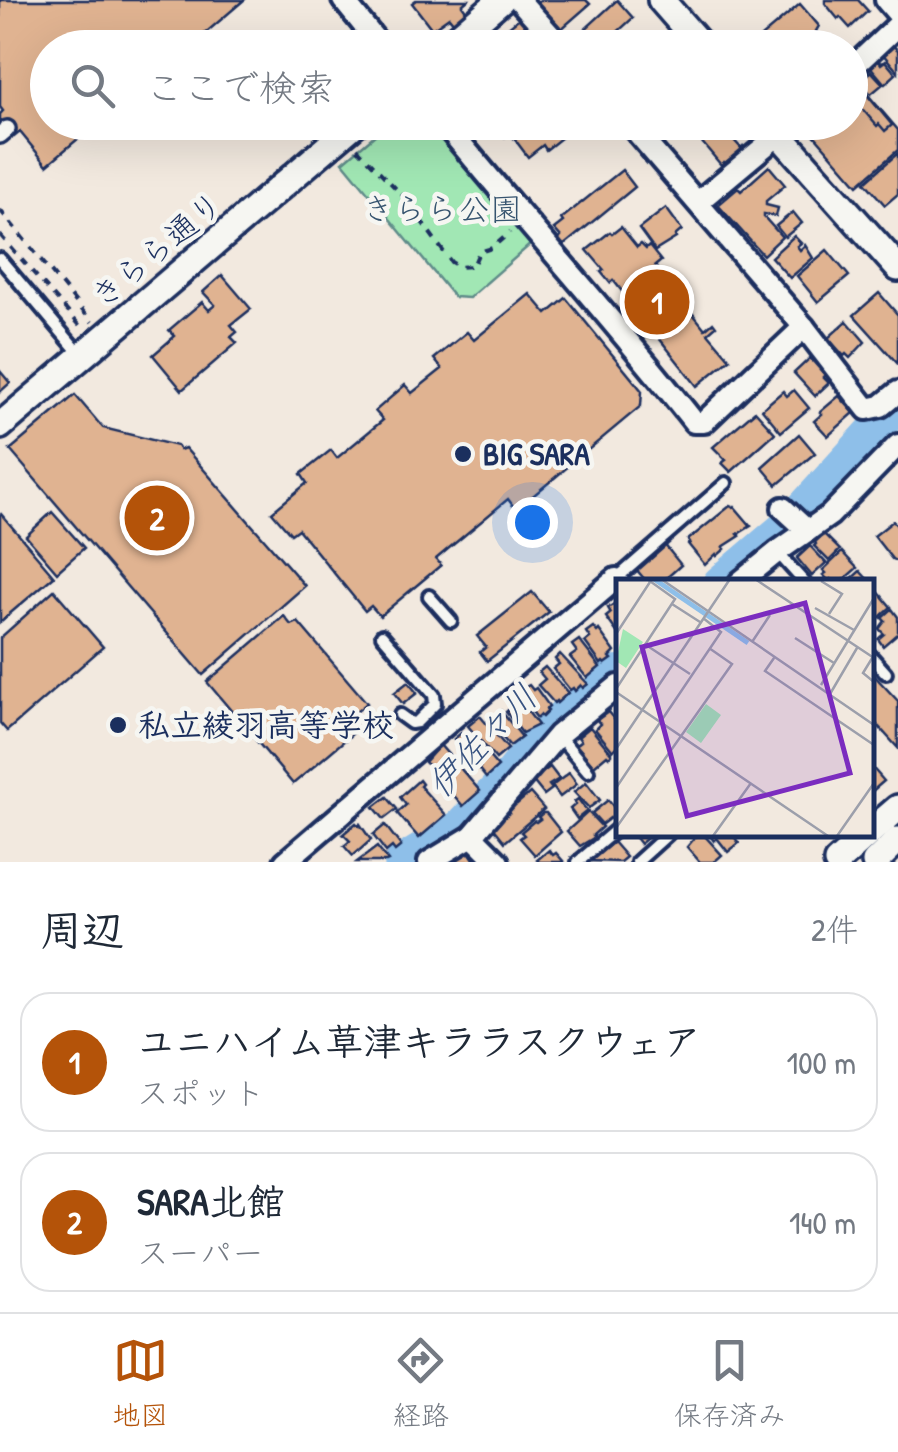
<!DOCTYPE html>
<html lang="ja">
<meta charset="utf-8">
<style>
body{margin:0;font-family:"Patrick Hand","Klee One",sans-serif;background:#f6f6f7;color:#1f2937}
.you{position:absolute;left:532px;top:522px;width:35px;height:35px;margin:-25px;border:8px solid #fff;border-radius:50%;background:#1a73e8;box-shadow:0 0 0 15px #1a73e833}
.badge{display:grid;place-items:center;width:65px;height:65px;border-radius:50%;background:#b45309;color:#fff;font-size:32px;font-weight:700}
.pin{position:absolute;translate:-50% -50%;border:5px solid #fff;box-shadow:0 2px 10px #0006}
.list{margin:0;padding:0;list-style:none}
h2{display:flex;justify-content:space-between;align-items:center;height:130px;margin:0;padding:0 40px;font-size:42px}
h2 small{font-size:32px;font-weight:400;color:#747a83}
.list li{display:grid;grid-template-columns:65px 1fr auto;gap:30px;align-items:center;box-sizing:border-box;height:140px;margin:0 20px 20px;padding:0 20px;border:2px solid #e0e1e3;border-radius:30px}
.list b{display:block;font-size:38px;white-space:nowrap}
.list p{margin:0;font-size:32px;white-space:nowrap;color:#747a83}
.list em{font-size:32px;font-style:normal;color:#747a83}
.icon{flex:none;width:55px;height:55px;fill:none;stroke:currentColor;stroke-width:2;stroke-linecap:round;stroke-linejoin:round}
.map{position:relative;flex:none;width:898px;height:862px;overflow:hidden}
.search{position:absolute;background:#fff;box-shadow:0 10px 40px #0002;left:30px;right:30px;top:30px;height:110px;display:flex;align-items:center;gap:25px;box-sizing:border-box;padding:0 35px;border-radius:55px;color:#747a83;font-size:38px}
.sheet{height:450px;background:#fff}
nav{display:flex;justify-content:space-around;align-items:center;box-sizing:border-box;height:140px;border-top:2px solid #e0e1e3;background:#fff;font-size:28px;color:#747a83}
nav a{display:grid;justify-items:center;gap:5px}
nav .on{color:#b45309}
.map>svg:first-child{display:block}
.green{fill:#a1e7b4;stroke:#5e8b89;stroke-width:2.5}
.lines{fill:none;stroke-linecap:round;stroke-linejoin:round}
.river{stroke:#8ebfe9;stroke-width:32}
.building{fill:#e0b391;stroke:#1b2f5e;stroke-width:2.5}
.service-casing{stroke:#1b2f5e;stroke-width:18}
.pedestrian-casing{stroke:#1b2f5e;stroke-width:22}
.minor-casing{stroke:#1b2f5e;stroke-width:28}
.tertiary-casing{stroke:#1b2f5e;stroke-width:32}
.path{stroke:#1b2f5e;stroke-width:4;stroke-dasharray:8 8;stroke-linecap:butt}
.service{stroke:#f6f6f2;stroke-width:10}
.pedestrian{stroke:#f6f6f2;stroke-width:15}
.minor{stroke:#f6f6f2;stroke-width:20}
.tertiary{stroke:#f6f6f2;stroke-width:25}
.poi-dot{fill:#1b2f5e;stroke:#f6f6f2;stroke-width:4}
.labels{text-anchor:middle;stroke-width:9;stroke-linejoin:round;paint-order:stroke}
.park-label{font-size:32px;fill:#36546f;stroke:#f6f6f2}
.street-label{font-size:32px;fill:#1b2f5e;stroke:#f6f6f2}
.poi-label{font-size:32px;font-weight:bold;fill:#1b2f5e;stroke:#f6f6f2;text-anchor:start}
.water-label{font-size:35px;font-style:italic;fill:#385381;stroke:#f6f6f2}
.inset-river{fill:none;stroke:#8ebfe9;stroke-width:5}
.inset-road{fill:none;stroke:#9c9fab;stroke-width:2.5}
.view{fill:#7b2cbf;fill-opacity:0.15;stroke:#7b2cbf;stroke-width:5}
.inset-edge{fill:none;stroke:#1b2f5e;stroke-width:5}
</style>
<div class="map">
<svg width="898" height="862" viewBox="0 0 898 862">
<rect width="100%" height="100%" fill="#f2e9df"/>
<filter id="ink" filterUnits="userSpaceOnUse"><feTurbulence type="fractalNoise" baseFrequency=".01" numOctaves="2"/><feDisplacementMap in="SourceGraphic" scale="20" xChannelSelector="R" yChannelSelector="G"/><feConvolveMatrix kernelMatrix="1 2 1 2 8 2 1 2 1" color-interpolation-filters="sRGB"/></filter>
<g filter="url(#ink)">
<!-- green -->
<polygon class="green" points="389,123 431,123 532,243 469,298 454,297 343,162"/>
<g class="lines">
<!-- river -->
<g class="river">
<polyline points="719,582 786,525 876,426 898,411"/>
<polyline points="400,862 459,826 512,771 537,740 566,711 594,693 618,671"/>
</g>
</g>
<!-- building -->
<g class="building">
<polygon points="0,0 244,0 188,48 48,48 48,122 98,122 47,165 20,132 14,137 0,120 0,114 3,111 0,107"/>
<polygon points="416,0 468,0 462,5 467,12 454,23 449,17 432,29 412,3"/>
<polygon points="540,0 586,0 590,4 559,31 536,3"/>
<polygon points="617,0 633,18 600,48 576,48 571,42"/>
<polygon points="825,0 858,0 868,11 850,28 840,17 838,19 825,3"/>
<polygon points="800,4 819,26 816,31 817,33 799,48 748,48"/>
<polygon points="524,14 549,47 483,48"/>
<polygon points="892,45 898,50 898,72 882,53"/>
<polygon points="877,58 881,64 885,61 896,74 885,84 869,65"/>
<polygon points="862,69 867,75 871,71 883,84 871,94 855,75"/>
<polygon points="852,76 898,130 898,150 858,185 803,122 850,122"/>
<polygon points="853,78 892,125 885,131 879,124 877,126 852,97 850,98 850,80"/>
<polygon points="509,122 571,122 568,125 571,130 546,150 543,145 528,157 510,133 505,137 499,130"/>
<polygon points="685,122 728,122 723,128 741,148 743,146 747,152 729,168 724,162 721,165"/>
<polygon points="898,153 898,194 885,205 865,182"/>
<polygon points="769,166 785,185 766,201 766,205 778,208 776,216 764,214 764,217 782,237 763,255 718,205 738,188 741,191"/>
<polygon points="622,170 635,187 563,246 558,240 561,237 554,229 563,222 561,219"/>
<polygon points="666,208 682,230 675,236 676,238 655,251 639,229"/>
<polygon points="793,212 802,223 785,237 776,226"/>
<polygon points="621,227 637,247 641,244 646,249 649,246 661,261 655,266 705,329 713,322 716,326 708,333 730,359 697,386 613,280 610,283 601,272 604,270 587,250 610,232 612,234"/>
<polygon points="794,236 801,243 797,246 800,250 805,245 813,258 790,278 771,257"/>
<polygon points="827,250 849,276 818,302 797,276"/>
<polygon points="222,275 251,309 231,325 237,332 231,337 237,343 182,390 153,355 175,336 169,330 202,302 209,310 215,305 203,292"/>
<polygon points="879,293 898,315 898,364 854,315"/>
<polygon points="530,294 547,314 566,298 642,391 641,406 516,510 508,499 436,559 441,565 380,616 371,606 365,611 298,529 291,534 272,512 307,483 301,474 331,450 337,458 383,420 375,411 405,385 412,393 442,369 434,359 467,332 474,340"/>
<polygon points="847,321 865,342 850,358 846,354 844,356 828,338"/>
<polygon points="810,358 825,375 823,377 829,383 815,396 794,373"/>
<polygon points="0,371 10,383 0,392"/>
<polygon points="794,390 809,408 781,432 762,409 783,391 787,396"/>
<polygon points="75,395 103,428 177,446 180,450 185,448 305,586 203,675 10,450"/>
<polygon points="839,396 854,413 828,436 814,421 822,414 820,412"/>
<polygon points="755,411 775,433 731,472 722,463 726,460 713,447"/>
<polygon points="799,434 815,453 777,485 762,467"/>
<polygon points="730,506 732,507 734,506 751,526 738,534 740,536 723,547 725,549 717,556 716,554 705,565 688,544 690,543 688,540"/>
<polygon points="52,512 84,548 57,572 26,536"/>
<polygon points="1,514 54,576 0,622 0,515"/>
<polygon points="893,521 898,527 898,562 892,559 874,536"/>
<polygon points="822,535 825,535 840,550 829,561 814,546 816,544 815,542"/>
<polygon points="664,544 681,565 662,582 647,582 635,568"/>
<polygon points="810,546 826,563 812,576 797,558"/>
<polygon points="842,552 857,568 841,582 834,582 831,579 829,581 823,575 826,573 823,570"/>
<polygon points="860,571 870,582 848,582"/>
<polygon points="876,589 891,607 871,625 870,594"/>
<polygon points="54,590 103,647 7,731 0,723 0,638"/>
<polygon points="532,592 549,612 487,661 480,652 486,647 477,636"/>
<polygon points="614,604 618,607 618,634 606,617 611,613 608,608"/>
<polygon points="892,609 898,617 898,633 883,646 878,639 884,634 879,629 885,621 882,618"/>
<polygon points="284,616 291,625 298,622 367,703 351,716 358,729 293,784 207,682"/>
<polygon points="593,627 597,632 599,630 615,652 610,657 612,659 605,664 603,662 601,664 585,642 590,638 586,632"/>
<polygon points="579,640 600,667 587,678 570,657 577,652 572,645"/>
<polygon points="560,654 588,684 583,688 581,685 575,691 573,688 570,690 553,669 559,664 555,659"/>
<polygon points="545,667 568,693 557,703 556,701 554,703 538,685 545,679 539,672"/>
<polygon points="870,671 898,701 898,748 870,717"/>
<polygon points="408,682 417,693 403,704 394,693"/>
<polygon points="529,685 533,690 536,688 549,706 546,709 548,711 542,717 540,715 537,718 517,692"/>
<polygon points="519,700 538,725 522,733 506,712"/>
<polygon points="501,711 522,737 510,746 488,721"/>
<polygon points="608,712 618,724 618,746 613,751 595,729 600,724 597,720"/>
<polygon points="480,716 508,749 496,759 468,726"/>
<polygon points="590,727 612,754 609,757 607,755 594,766 576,745 581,741 578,737"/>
<polygon points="461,733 465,737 469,733 498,767 486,778 478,768 480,767 475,761 472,764 468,758 470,757 454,739"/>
<polygon points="440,745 480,791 463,806 425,762"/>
<polygon points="870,765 884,781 870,793"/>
<polygon points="550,767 559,779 549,785 552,789 544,795 532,780"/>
<polygon points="569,773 577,784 560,797 552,786"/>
<polygon points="419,780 422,784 420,786 446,815 419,838 397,813 406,805 400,797"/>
<polygon points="586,782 600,800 589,808 574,792"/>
<polygon points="530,793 544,809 505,842 493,827 509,813 506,809 515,802 517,804"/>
<polygon points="387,797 397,809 384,819 374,807"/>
<polygon points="578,799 587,811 577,819 570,809 576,804 574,802"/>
<polygon points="608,800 617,811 618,817 613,821 610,818 602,824 592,813"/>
<polygon points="588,812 602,827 593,835 595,837 580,846 567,831"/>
<polygon points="543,813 546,813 561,832 535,855 520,838 524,835 521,832 534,821 536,822 540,819 538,817"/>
<polygon points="356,823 359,826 360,824 371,840 353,856 344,846 350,841 343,834"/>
<polygon points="385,825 401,846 395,851 392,847 386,852 373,835"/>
<polygon points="632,834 652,834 640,844"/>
<polygon points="698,834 703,834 722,855 714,862 700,862 687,847"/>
<polygon points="709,834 732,834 739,843 728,852 717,838 714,841"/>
<polygon points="613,842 626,857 620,862 590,861"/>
<polygon points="377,847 388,861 386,862 357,862"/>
<polygon points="468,850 476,862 447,862 456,855 458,857"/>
<polygon points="549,850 553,855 556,853 564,862 539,862 537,860"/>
</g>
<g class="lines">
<!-- service casing -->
<g class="service-casing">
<g id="service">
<polyline points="0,259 80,354"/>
<polyline points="777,552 804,582"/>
<polyline points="616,579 726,483"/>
<polyline points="429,596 451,621"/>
<polyline points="382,635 434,695 435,704 417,722 411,723 400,715"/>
<polyline points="870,655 886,673"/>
<polyline points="558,735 588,771"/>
<polyline points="578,862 618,828"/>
<polyline points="637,862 668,834"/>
</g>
</g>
<!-- pedestrian casing -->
<g class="pedestrian-casing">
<polyline id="pedestrian" points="0,135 7,129"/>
</g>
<!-- minor casing -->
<g class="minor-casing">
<g id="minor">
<polyline points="343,0 382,48"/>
<polyline points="519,0 562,48"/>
<polyline points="886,0 898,14"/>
<polyline points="850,70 898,25"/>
<path d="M443 122C526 223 614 320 694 422H704L804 327"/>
<polyline points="628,122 804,327 867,409 881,406 898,392"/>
<polyline points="698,202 794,122"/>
<polyline points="783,508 808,531"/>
<polyline points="740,582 777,552 830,515 898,445"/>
<polyline points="472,836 498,862"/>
<polyline points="285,862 616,579 618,582"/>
<polyline points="429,862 472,836 558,735 618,686"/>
</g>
</g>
<!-- tertiary casing -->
<g class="tertiary-casing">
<g id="tertiary">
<polyline points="661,0 703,48"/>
<polyline points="445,48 501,0"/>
<polyline points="768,122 898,268"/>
<polyline points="0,426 357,122"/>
<polyline points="870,832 898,808"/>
<polyline points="837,862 868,834"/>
<polyline points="875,862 898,840"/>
</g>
</g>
<!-- path -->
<g class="path">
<polyline points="357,148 404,197 451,262 459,267 473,266 479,252 492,248 510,232"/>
<polyline points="0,210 92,322"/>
<polyline points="0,235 83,329"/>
</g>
<!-- service -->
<use href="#service" class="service"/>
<!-- pedestrian -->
<use href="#pedestrian" class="pedestrian"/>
<!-- minor -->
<use href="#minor" class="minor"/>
<!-- tertiary -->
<use href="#tertiary" class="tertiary"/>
</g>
</g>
<!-- markers -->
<g class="poi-dot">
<circle cx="463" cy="454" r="10"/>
<circle cx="118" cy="725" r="10"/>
</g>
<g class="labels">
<!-- park labels -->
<g class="park-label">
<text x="442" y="220">きらら公園</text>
</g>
<!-- street labels -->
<g class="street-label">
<text transform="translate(157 250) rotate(-40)" y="11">きらら通り</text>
</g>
<!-- poi labels -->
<g class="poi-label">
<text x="483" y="465">BIG SARA</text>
<text x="138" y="736">私立綾羽高等学校</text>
</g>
<!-- water labels -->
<g class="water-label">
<text transform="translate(482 741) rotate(-46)" y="12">伊佐々川</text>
</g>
</g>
<!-- overview -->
<g transform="translate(616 579)">
<rect width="258" height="258" fill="#f2e9df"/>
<path d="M7 50 27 63 10 89 0 82ZM90 125 105 136 85 164 70 153Z" fill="#a1e7b4"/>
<path class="inset-river" d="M38 0 132 64"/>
<path class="inset-road" d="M45 0 258 146M139 0 258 79M205 2 226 15 213 35M56 25 84 43M199 29 238 51M0 55 34 3M179 59 218 84M136 63 154 36M30 66 74 95M258 76 247 94 258 103M158 79 149 92 258 166M205 106 258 19M0 110 59 20 31 0M0 113 212 257M214 115 241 69M0 170 114 0M0 209 105 53 87 39M0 249 116 85 93 69M97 257 135 204M221 257 258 204"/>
<path class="view" d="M189 24 234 194 71 237 26 68Z"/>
<rect width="258" height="258" class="inset-edge"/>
</g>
</svg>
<div class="you"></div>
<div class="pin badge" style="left:657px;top:302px">1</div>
<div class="pin badge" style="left:157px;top:518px">2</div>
<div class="search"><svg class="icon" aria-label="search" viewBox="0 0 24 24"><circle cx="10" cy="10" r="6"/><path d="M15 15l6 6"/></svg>ここで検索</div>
</div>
<section class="sheet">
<h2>周辺<small>2件</small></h2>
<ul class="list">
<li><span class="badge">1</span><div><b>ユニハイム草津キララスクウェア</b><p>スポット</p></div><em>100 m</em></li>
<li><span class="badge">2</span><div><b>SARA北館</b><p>スーパー</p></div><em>140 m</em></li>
</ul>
</section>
<nav>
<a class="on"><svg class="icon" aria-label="map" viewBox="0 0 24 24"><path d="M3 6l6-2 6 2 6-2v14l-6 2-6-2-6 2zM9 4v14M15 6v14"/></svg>地図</a>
<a><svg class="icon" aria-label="directions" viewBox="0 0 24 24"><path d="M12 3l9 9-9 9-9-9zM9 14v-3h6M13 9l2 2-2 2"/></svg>経路</a>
<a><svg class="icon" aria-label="saved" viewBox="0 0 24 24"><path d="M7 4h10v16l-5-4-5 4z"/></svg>保存済み</a>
</nav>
